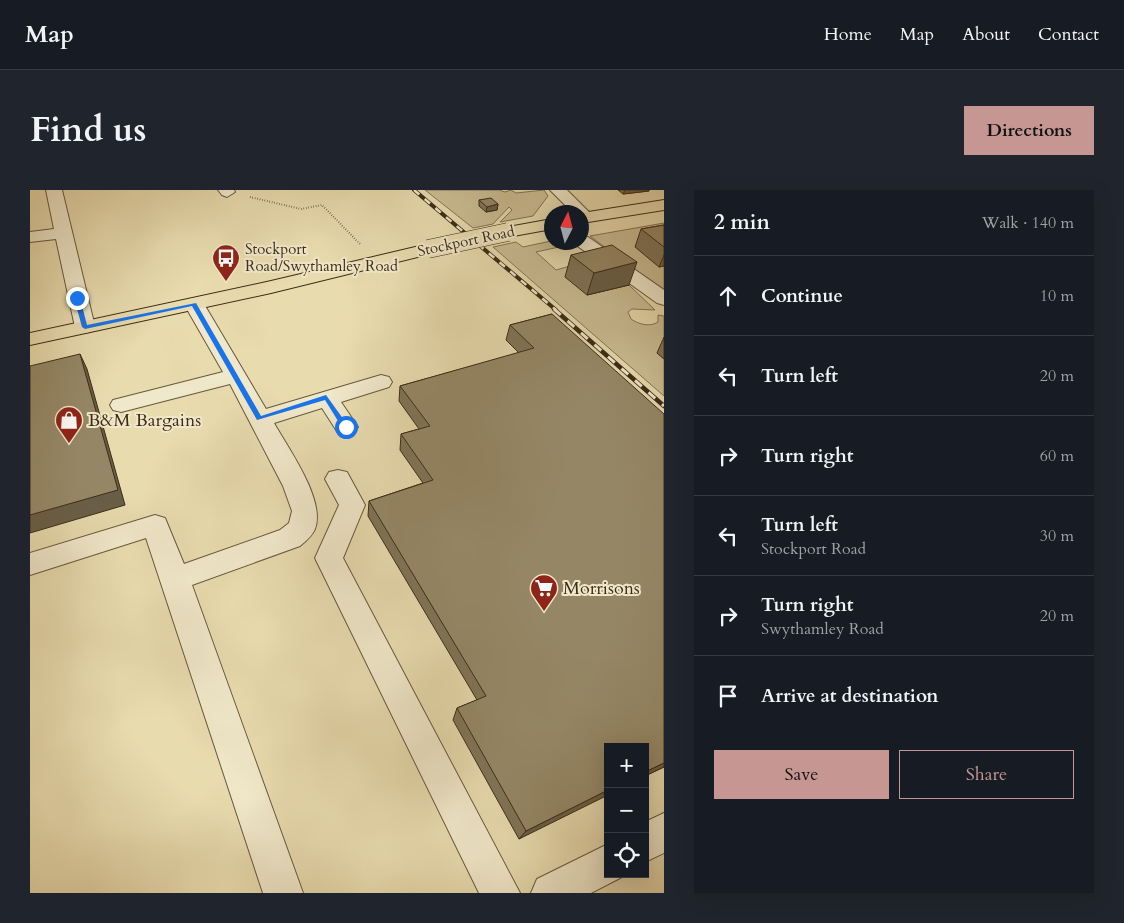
<!DOCTYPE html>
<meta charset="utf-8">
<style>
body{margin:0;font-family:Cardo,serif;background:#20242c;color:#f1f3f6}
.controls{position:absolute;right:15px;bottom:15px;display:grid;overflow:hidden;border-radius:0px;box-shadow:0 5px 20px #0002}
.controls button{width:45px;height:45px;display:grid;place-items:center;padding:0;border:0;border-bottom:1px solid #363941;background:#171b24;color:#f1f3f6;font:25px sans-serif}
.compass{position:absolute;left:514px;top:15px;width:45px;height:45px;border-radius:50%;background:#171b24;box-shadow:0 5px 20px #0002;rotate:6deg}
.stop{position:absolute;width:15px;height:15px;margin:-11px;border:4px solid #1a73e8;border-radius:50%;background:#fff}
.stop.end{background:#1a73e8;border-color:#fff;box-shadow:0 1px 5px #0008}
.list{margin:0;padding:0;list-style:none}
h2{display:flex;justify-content:space-between;align-items:center;height:65px;margin:0;padding:0 20px;font-size:21px}
h2 small{font-size:16px;font-weight:400;color:#9ea1a6}
.list li{display:grid;grid-template-columns:32px 1fr auto;gap:15px;align-items:center;box-sizing:border-box;height:80px;padding:0 20px;border-top:1px solid #363941}
.list b{display:block;font-size:19px;white-space:nowrap}
.list p{margin:0;font-size:16px;white-space:nowrap;color:#9ea1a6}
.list em{font-size:16px;font-style:normal;color:#9ea1a6}
.actions{display:flex;gap:10px;padding:15px 20px}
.actions a{flex:1;padding:11px 0;border:1px solid #c59692;border-radius:0px;text-align:center;font-size:18px;color:#c59692}
.actions .main{background:#c59692;color:#111}
.icon{flex:none;width:28px;height:28px;fill:none;stroke:currentColor;stroke-width:2;stroke-linecap:round;stroke-linejoin:round}
.map{position:relative;flex:none;width:634px;height:703px;overflow:hidden;border-radius:0px}
header{display:flex;align-items:center;gap:30px;box-sizing:border-box;height:70px;padding:0 25px;background:#171b24;border-bottom:1px solid #363941}
header strong{font-size:24px}
nav{display:flex;gap:28px;margin-inline-start:auto;font-size:18px}
.intro{display:flex;align-items:center;justify-content:space-between;box-sizing:border-box;height:120px;padding:0 30px}
h1{margin:0;font-size:35px}
.button{padding:12px 22px;border-radius:0px;background:#c59692;color:#111;font-size:18px;font-weight:700}
main{display:flex;gap:30px;padding:0 30px}
aside{flex:1;background:#171b24;border-radius:0px;box-shadow:0 5px 20px #0002}
.map>svg:first-child{display:block}
.green{fill:#cbbd94;stroke:#847456}
.lines{fill:none;stroke-linecap:round;stroke-linejoin:round}
.minor-casing{stroke:#67583d;stroke-width:2}
.major-casing{stroke:#3c2c17;stroke-width:2}
.path{stroke:#3c2c17;stroke-width:2;stroke-dasharray:0.5 2;stroke-linecap:butt}
.minor{fill:#f0e8ca;fill-rule:evenodd}
.major{fill:#e8dbae;fill-rule:evenodd}
.rail-far1-casing{stroke:#3c2c17;stroke-width:4}
.rail-casing{stroke:#3c2c17;stroke-width:4.5}
.rail-far1{stroke:#f0e8ca;stroke-width:2.5;stroke-dasharray:7;stroke-linecap:butt}
.rail{stroke:#f0e8ca;stroke-width:3;stroke-dasharray:9;stroke-linecap:butt}
.major-bridge-casing{stroke:#3c2c17;stroke-width:19;stroke-linecap:butt}
.major-bridge{stroke:#e8dbae;stroke-width:18}
.wall{fill:#807458;stroke:#3c2c17}
.shaded-wall{fill:#685e47;stroke:#3c2c17}
.building{fill:#958766;stroke:#3c2c17}
.route{fill:#1a73e8}
.labels{text-anchor:middle;stroke-width:4;stroke-linejoin:round;paint-order:stroke}
.far-street-label{font-size:15px;fill:#3c2c17;stroke:#f0e8ca}
.far-poi-label{font-size:15px;fill:#3c2c17;stroke:#f0e8ca;text-anchor:start}
.poi-label{font-size:18px;fill:#3c2c17;stroke:#f0e8ca;text-anchor:start}
</style>
<header>
<strong>Map</strong>
<nav><a>Home</a><a>Map</a><a>About</a><a>Contact</a></nav>
</header>
<div class="intro"><h1>Find us</h1><a class="button">Directions</a></div>
<main>
<div class="map">
<svg width="634" height="703" viewBox="0 0 634 703">
<rect width="100%" height="100%" fill="#e8dbae"/>
<filter id="stains"><feTurbulence type="fractalNoise" baseFrequency=".004" numOctaves="4"/><feColorMatrix values="0 0 0 0 .2 0 0 0 0 .09 0 0 0 0 .02 0 0 0 .5 -.17"/></filter>
<radialGradient id="worn" r=".72"><stop offset=".6" stop-color="#630" stop-opacity="0"/><stop offset="1" stop-color="#630" stop-opacity=".3"/></radialGradient>
<!-- green -->
<g class="green">
<polygon points="395,0 469,0 475,2 481,0 486,3 514,0 518,6 503,26 470,32 482,20 479,17 463,34 443,38"/>
<polygon points="634,33 634,102 560,46"/>
<path d="M521 51 543 54 506 62 526 80 540 76 599 95 625 120 602 119 598 122 601 129C610 135 620 137 628 132V125L634 126V161L627 163 634 169V206L463 57 486 52 493 57Z"/>
</g>
<g class="lines">
<!-- minor casing -->
<g class="minor-casing">
<g id="minor">
<polygon points="16,0 32,0 65,137 62,141 55,143 48,141 45,137 26,49 0,52 0,42 24,39"/>
<polygon points="188,0 204,0 205,2 197,7 192,5"/>
<polygon points="520,0 537,0 559,22 552,27 552,22 542,22"/>
<polygon points="552,46 558,47 634,100 634,115 627,113 546,55 544,52 552,52"/>
<path d="M164 108 171 110 174 114 236 219 351 185 359 187 362 192 359 197 311 212 328 237 324 243 316 245 308 243 292 218 244 233C258 258 296 310 285 339 282 346 276 351 270 356L162 395 273 703H233L116 348 0 385V363L125 325 135 328 154 374 250 340 259 333 262 321 253 296 200 194 91 222 83 220 80 215 83 210 193 182 154 114 157 110Z"/>
<polygon points="308,280 317,282 335,315 313,368 490,703 449,703 285,368 309,315 295,289 299,282"/>
<polygon points="634,623 634,663 615,672 615,632"/>
<polygon points="578,654 578,684 593,684 592,687 561,703 501,703 507,689"/>
</g>
</g>
<!-- major casing -->
<g class="major-casing">
<g id="major">
<polygon points="634,10 634,20 552,33 552,23"/>
<polygon points="522,29 522,39 478,47 472,46 470,42 472,38 478,37"/>
<polygon points="398,54 404,55 407,59 404,63 241,103 0,155 0,143 241,91"/>
</g>
</g>
<!-- path -->
<polyline class="path" points="220,7 271,19 292,15 330,54"/>
<!-- minor -->
<use href="#minor" class="minor"/>
<!-- major -->
<use href="#major" class="major"/>
<!-- rail-far1 casing -->
<g class="rail-far1-casing">
<polyline id="rail-far1" points="384,0 526,120"/>
</g>
<!-- rail casing -->
<g class="rail-casing">
<polyline id="rail" points="524,119 634,216"/>
</g>
<!-- rail-far1 -->
<use href="#rail-far1" class="rail-far1"/>
<!-- rail -->
<use href="#rail" class="rail"/>
<!-- major-bridge casing -->
<g class="major-bridge-casing">
<polyline id="major-bridge" points="398,59 478,42"/>
</g>
<!-- major-bridge -->
<use href="#major-bridge" class="major-bridge"/>
</g>
<!-- wall -->
<g class="wall">
<polygon points="588,0 619,0 619,1 593,4"/>
<polygon points="449,10 468,14 467,20 456,22 449,16"/>
<polygon points="634,35 634,76 629,77 605,57 611,39"/>
<polygon points="541,65 599,95 557,105 535,87"/>
<polygon points="522,124 634,577 615,586 615,557 489,649 423,530 427,518 447,510 338,326 339,311 393,293 370,260 371,244 389,239 369,211 370,196 489,163 476,150 480,135"/>
<polygon points="634,147 634,169 627,163"/>
</g>
<!-- shaded-wall -->
<g class="shaded-wall">
<polygon points="595,0 619,0 619,1 593,4"/>
<polygon points="468,14 467,20 456,22 457,17"/>
<polygon points="634,65 634,76 629,77"/>
<polygon points="607,72 599,95 557,105 564,83"/>
<polygon points="50,164 57,179 95,315 0,343 0,325"/>
<polygon points="634,573 634,577 615,586 615,582"/>
<polygon points="578,600 578,605 489,649 496,641"/>
</g>
<!-- building -->
<g class="building">
<polygon points="461,8 468,14 457,17 449,10"/>
<polygon points="634,35 634,57 611,39"/>
<polygon points="582,55 607,72 564,83 541,65"/>
<polygon points="522,124 634,224 634,573 615,582 615,557 578,557 578,600 496,641 427,518 456,506 339,311 403,290 371,244 400,236 370,196 504,158 480,135"/>
<polygon points="50,164 88,300 0,325 0,176"/>
</g>
<!-- route -->
<polygon class="route" points="47,107 50,108 57,135 166,113 231,226 296,205 319,237 313,239 295,210 227,230 162,116 55,139 52,137 44,108"/>
<!-- icons -->
<defs>
<g id="bus-pin" transform="scale(1.4375)"><path d="M0 17L-7.5 6A9.5 9.5 0 1 1 7.5 6Z" fill="#8f2418" stroke="#f0e8ca"/><path d="M-5-6H5V4H4V6H2V4H-2V6H-4V4H-5ZM-3.5-4V0h7V-4ZM-3.5 1.2v1.5H-2V1.2ZM2 1.2v1.5H3.5V1.2Z" fill="#fff"/></g>
<g id="shop-pin" transform="scale(1.4375)"><path d="M0 17L-7.5 6A9.5 9.5 0 1 1 7.5 6Z" fill="#8f2418" stroke="#f0e8ca"/><path d="M-5-2.5h2.3a2.7 3.5 0 0 1 5.4 0H5L5.5 6h-11ZM-1.5-2.5h3a1.5 2.3 0 0 0-3 0Z" fill="#fff"/></g>
<g id="supermarket-pin" transform="scale(1.4375)"><path d="M0 17L-7.5 6A9.5 9.5 0 1 1 7.5 6Z" fill="#8f2418" stroke="#f0e8ca"/><path d="M-6-5.5h2.5l.6 2H6L4.5 2H-2.5L-4.4-4H-6ZM-1.5 3.2a1.3 1.3 0 1 0 .1 0ZM3 3.2a1.3 1.3 0 1 0 .1 0Z" fill="#fff"/></g>
</defs>
<g fill-rule="evenodd">
<use href="#bus-pin" x="196" y="68"/>
<use href="#shop-pin" x="39" y="230"/>
<use href="#supermarket-pin" x="514" y="398"/>
</g>
<g class="labels">
<!-- far-street labels -->
<g class="far-street-label">
<text transform="translate(436 51) rotate(-12)" y="5">Stockport Road</text>
</g>
<!-- far-poi labels -->
<g class="far-poi-label">
<text x="215" y="64">Stockport<tspan x="215" dy="17">Road/Swythamley Road</tspan></text>
</g>
<!-- poi labels -->
<g class="poi-label">
<text x="58" y="236">B&amp;M Bargains</text>
<text x="533" y="404">Morrisons</text>
</g>
</g>
<rect width="100%" height="100%" filter="url(#stains)"/>
<rect width="100%" height="100%" fill="url(#worn)"/>
</svg>
<div class="controls">
<button>+</button>
<button>−</button>
<button><svg class="icon" aria-label="locate" viewBox="0 0 24 24"><circle cx="12" cy="12" r="6"/><path d="M12 2v4M12 18v4M2 12h4M18 12h4"/></svg></button>
</div>
<svg class="compass" viewBox="-18 -18 36 36"><path d="M0-13l5 13h-10z" fill="#e53935"/><path d="M0 13l5-13h-10z" fill="#9ea1a6"/></svg>
<div class="stop" style="left:316px;top:237px"></div>
<div class="stop end" style="left:47px;top:108px"></div>
</div>
<aside>
<h2>2 min<small>Walk · 140 m</small></h2>
<ul class="list">
<li><svg class="icon" aria-label="ahead" viewBox="0 0 24 24"><path d="M12 20V5M6 11l6-6 6 6"/></svg><div><b>Continue</b></div><em>10 m</em></li>
<li><svg class="icon" aria-label="left" viewBox="0 0 24 24"><path d="M17 20v-9H6M10 6l-5 5 5 5"/></svg><div><b>Turn left</b></div><em>20 m</em></li>
<li><svg class="icon" aria-label="right" viewBox="0 0 24 24"><path d="M7 20v-9h11M14 6l5 5-5 5"/></svg><div><b>Turn right</b></div><em>60 m</em></li>
<li><svg class="icon" aria-label="left" viewBox="0 0 24 24"><path d="M17 20v-9H6M10 6l-5 5 5 5"/></svg><div><b>Turn left</b><p>Stockport Road</p></div><em>30 m</em></li>
<li><svg class="icon" aria-label="right" viewBox="0 0 24 24"><path d="M7 20v-9h11M14 6l5 5-5 5"/></svg><div><b>Turn right</b><p>Swythamley Road</p></div><em>20 m</em></li>
<li><svg class="icon" aria-label="arrive" viewBox="0 0 24 24"><path d="M6 21V4h12l-3 4 3 4H6"/></svg><div><b>Arrive at destination</b></div></li>
</ul>
<div class="actions"><a class="main">Save</a><a>Share</a></div>
</aside>
</main>
